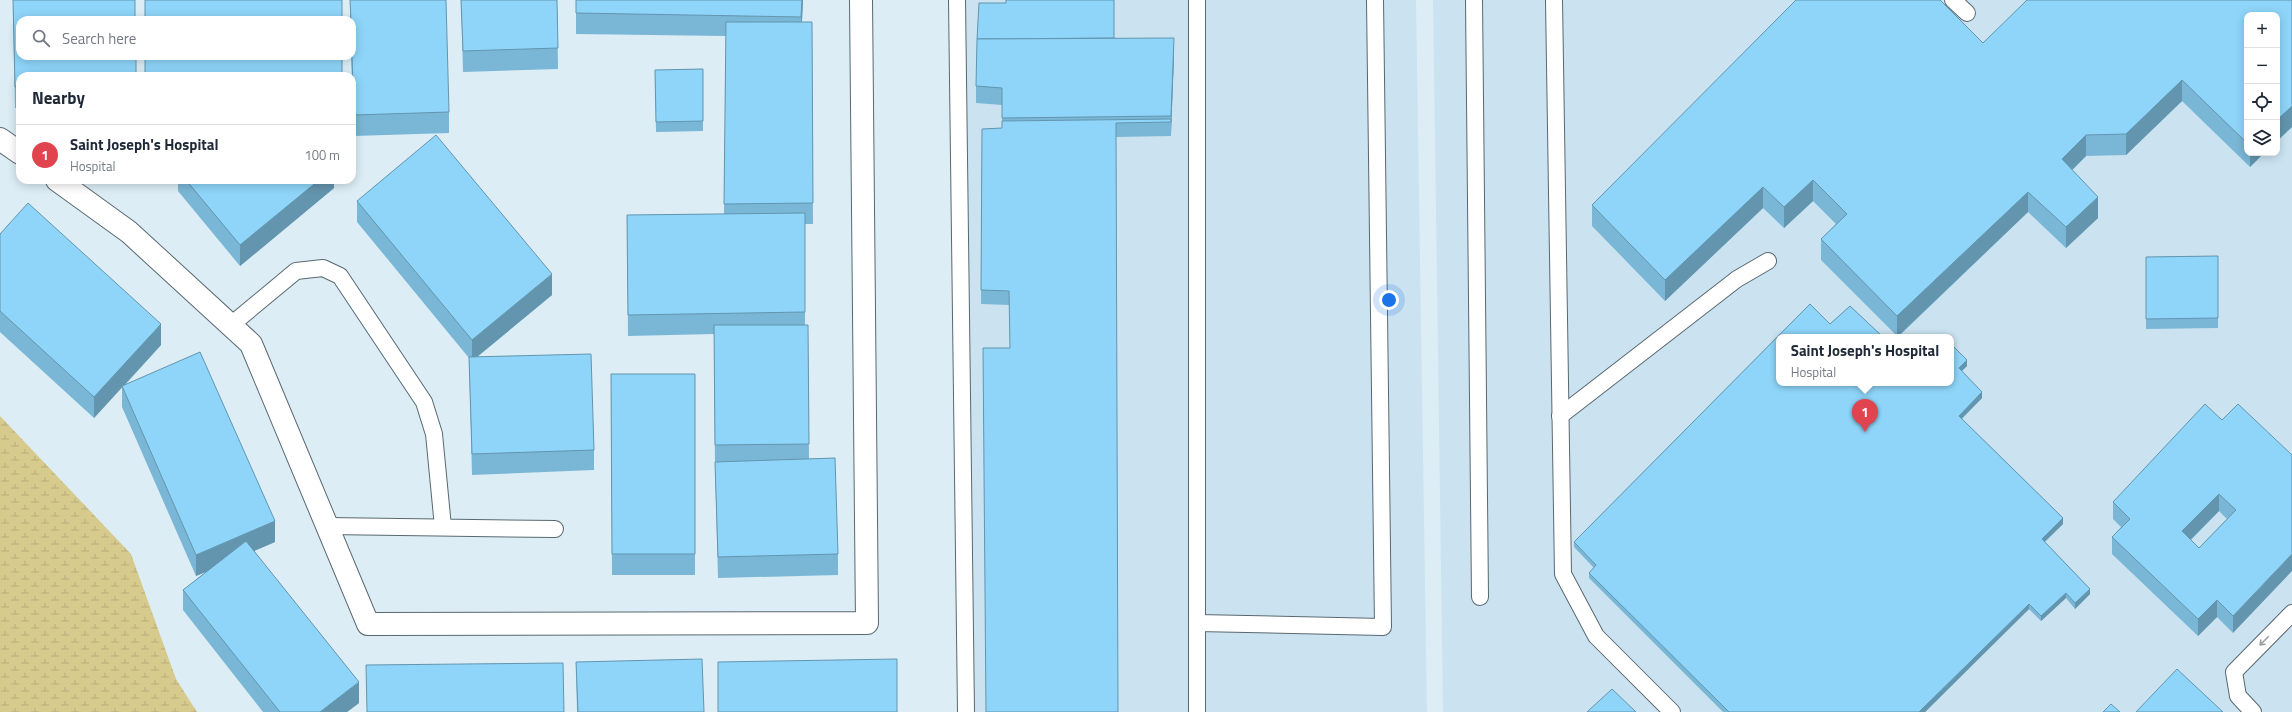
<!DOCTYPE html>
<meta charset="utf-8">
<style>
body{margin:0;font-family:"Titillium Web",sans-serif;background:#f6f6f7;color:#1f2937}
.controls{position:absolute;right:12px;top:12px;display:grid;overflow:hidden;border-radius:8px;box-shadow:0 2px 10px #0003}
.controls button{width:36px;height:36px;display:grid;place-items:center;padding:0;border:0;border-bottom:1px solid #e0e1e3;background:#fff;color:#1f2937;font:20px sans-serif}
.you{position:absolute;left:1389px;top:300px;width:14px;height:14px;margin:-10px;border:3px solid #fff;border-radius:50%;background:#1a73e8;box-shadow:0 0 0 6px #1a73e833}
.badge{display:grid;place-items:center;width:26px;height:26px;border-radius:50%;background:#635825;color:#fff;font-size:13px;font-weight:700}
.pin{position:absolute;translate:-50% -33px;filter:drop-shadow(0 1px 2px #0008)}
.pin::after{content:'';position:absolute;top:21px;width:14px;height:12px;background:inherit;clip-path:polygon(0 0,100% 0,50% 100%)}
.popup{position:absolute;left:1776px;top:334px;width:178px;height:52px;box-sizing:border-box;display:grid;place-content:center;border-radius:8px;background:#fff;filter:drop-shadow(0 1px 3px #0005);font-size:13px;white-space:nowrap;color:#747a83}
.popup b{font-size:15px;color:#1f2937}
.popup::after{content:'';position:absolute;left:50%;top:100%;margin-left:-8px;border:8px solid transparent;border-top-color:#fff}
.list{margin:0;padding:0;list-style:none}
h2{display:flex;justify-content:space-between;align-items:center;height:52px;margin:0;padding:0 16px;font-size:17px}
h2 small{font-size:13px;font-weight:400;color:#747a83}
.list li{display:grid;grid-template-columns:26px 1fr auto;gap:12px;align-items:center;box-sizing:border-box;height:60px;padding:0 16px;border-top:1px solid #e0e1e3}
.list b{display:block;font-size:15px;white-space:nowrap}
.list p{margin:0;font-size:13px;white-space:nowrap;color:#747a83}
.list em{font-size:13px;font-style:normal;color:#747a83}
.icon{flex:none;width:22px;height:22px;fill:none;stroke:currentColor;stroke-width:2;stroke-linecap:round;stroke-linejoin:round}
.map{position:relative;flex:none;width:2292px;height:712px;overflow:hidden}
.search{position:absolute;background:#fff;box-shadow:0 2px 10px #0003;left:16px;top:16px;width:340px;height:44px;display:flex;align-items:center;gap:10px;box-sizing:border-box;padding:0 14px;border-radius:12px;color:#747a83;font-size:15px}
.panel{position:absolute;background:#fff;box-shadow:0 2px 10px #0003;left:16px;top:72px;width:340px;height:112px;border-radius:12px}
.map>svg:first-child{display:block}
.built{fill:#cbe3f1;fill-rule:evenodd}
.wetland{fill:url(#wetland-marsh)}
.lines{fill:none;stroke-linecap:round;stroke-linejoin:round}
.lane-casing{stroke:#596870;stroke-width:18}
.street-casing{stroke:#596870;stroke-width:24}
.lane{stroke:#fff;stroke-width:16}
.street{stroke:#fff;stroke-width:22}
.wall{fill:#7ab7d6;fill-rule:evenodd}
.shaded-wall{fill:#6395ae}
.building{fill:#8ed5f9;stroke:#6395ae;fill-rule:evenodd}
.oneway{stroke:#9a9e9f}
</style>
<div class="map">
<svg width="2292" height="712" viewBox="0 0 2292 712">
<defs>
<pattern id="wetland-marsh" width="20" height="14" patternUnits="userSpaceOnUse"><rect width="20" height="14" fill="#d7ca8d"/><path d="M1 5h8M5 5V1M11 12h8M15 12V8" fill="none" stroke="#b9ae7b"/></pattern>
</defs>
<rect width="100%" height="100%" fill="#dcedf6"/>
<!-- built -->
<g class="built">
<polygon points="951,0 1416,0 1427,712 961,712"/>
<path d="M1433 0H2292V712H1443ZM2247 15H2277V153H2247ZM1779 337H1951V383H1779Z"/>
</g>
<!-- wetland -->
<polygon class="wetland" points="0,416 131,554 176,679 197,712 0,712"/>
<g class="lines">
<!-- lane casing -->
<g class="lane-casing">
<g id="lane">
<polyline points="957,0 966,712"/>
<polyline points="1197,0 1197,712"/>
<polyline points="1474,0 1480,597"/>
<polyline points="1554,0 1563,574 1596,636 1672,712"/>
<polyline points="1953,0 1967,13"/>
<polyline points="231,325 296,271 323,268 340,276 424,402 434,434 443,527"/>
<polyline points="1560,416 1737,279 1768,261"/>
<polyline points="327,526 555,529"/>
<polyline points="1197,623 1383,627 1375,0"/>
<polyline points="2253,712 2238,696 2234,672 2292,613"/>
</g>
</g>
<!-- street casing -->
<g class="street-casing">
<g id="street">
<polyline points="0,139 20,153"/>
<polyline points="57,180 129,232 251,344 368,624 867,623 861,0"/>
</g>
</g>
<!-- lane -->
<use href="#lane" class="lane"/>
<!-- street -->
<use href="#street" class="street"/>
</g>
<!-- wall -->
<g class="wall">
<polygon points="13,0 20,76 20,108 15,108"/>
<polygon points="350,0 449,112 449,133 354,136 351,56 352,56 352,20 350,20"/>
<polygon points="461,0 557,0 558,69 463,72"/>
<polygon points="803,0 802,22 812,22 813,224 805,224 805,325 808,325 809,459 838,554 838,575 718,578 715,465 714,334 628,336 627,215 724,214 726,36 576,34 576,13"/>
<polygon points="2292,0 2292,127 2277,141 2247,15 2247,153 2264,153 2250,167 2182,101 2126,155 2086,156 2072,170 2098,218 2066,248 2028,212 1898,337 1821,260 1821,239 1836,224 1813,201 1784,228 1763,208 1665,301 1592,226 1592,205 1983,43"/>
<polygon points="1006,3 1114,38 1174,56 1171,136 1116,137 1010,348 1009,305 981,304 982,129 1002,128 1002,105 976,103 976,86"/>
<polygon points="703,69 703,131 656,132 655,70"/>
<polygon points="178,180 334,180 334,188 240,266 178,191"/>
<polygon points="357,201 552,295 477,357 594,450 594,470 472,475 469,358 357,222"/>
<polygon points="0,234 161,345 124,386 275,542 254,551 359,703 347,712 263,712 183,610 183,590 206,572 196,576 122,407 122,387 94,418 0,332"/>
<polygon points="2218,256 2218,328 2146,329 2146,257"/>
<polygon points="1810,304 1830,324 1850,306 1883,337 1779,337 1779,383 1951,383 1951,344 1967,360 1967,366 1961,371 1982,392 1982,398 1962,419 2063,518 2063,524 2045,542 2090,589 2090,594 2075,609 2066,598 2041,621 2029,609 1925,712 1723,712 1589,578 1589,573 1594,568 1574,547 1574,542"/>
<polygon points="611,374 695,374 695,575 612,575"/>
<path d="M2238 404 2233 633 2217 617 2198 636 2112 554V537L2121 527 2113 519V502L2222 420ZM2219 511 2227 519 2199 548 2191 540Z"/>
<polygon points="576,662 704,712 577,712"/>
</g>
<!-- shaded-wall -->
<g class="shaded-wall">
<polygon points="802,0 803,0 801,38 801,17"/>
<polygon points="1174,38 1174,56 1171,132 1171,116"/>
<polygon points="2182,80 2182,101 2126,155 2126,134"/>
<polygon points="2292,106 2292,127 2277,141 2277,120"/>
<polygon points="2086,135 2086,156 2062,180 2062,159"/>
<polygon points="2250,153 2264,153 2250,167"/>
<polygon points="319,180 334,180 334,188 240,266 240,245"/>
<polygon points="1813,180 1813,201 1784,228 1784,207"/>
<polygon points="1763,187 1763,208 1665,301 1665,280"/>
<polygon points="2028,192 2028,212 1897,337 1897,316"/>
<polygon points="2098,197 2098,218 2066,248 2066,227"/>
<polygon points="552,274 552,295 472,361 472,340"/>
<polygon points="161,324 161,345 94,418 94,397"/>
<polygon points="1967,360 1967,366 1959,374 1959,368"/>
<polygon points="1982,392 1982,398 1959,421 1959,416"/>
<polygon points="2219,494 2219,511 2182,548 2182,531"/>
<polygon points="2063,518 2063,524 2042,544 2042,539"/>
<polygon points="275,521 275,542 196,576 196,555"/>
<polygon points="2292,554 2292,571 2233,633 2233,616"/>
<polygon points="2090,589 2090,594 2075,609 2075,603"/>
<polygon points="2066,593 2066,598 2041,621 2041,616"/>
<polygon points="2217,600 2217,617 2198,636 2198,619"/>
<polygon points="2029,604 2029,609 1925,712 1919,712"/>
<polygon points="359,682 359,703 347,712 320,712"/>
</g>
<!-- building -->
<g class="building">
<polygon points="13,0 135,0 135,20 20,20 20,56 136,56 136,76 20,76 20,87 15,87"/>
<rect x="145" y="0" width="197" height="20"/>
<polygon points="350,0 446,0 449,112 354,115 352,56 352,20 351,20"/>
<polygon points="461,0 557,0 558,48 463,51"/>
<polygon points="576,0 802,0 801,17 576,13"/>
<polygon points="1006,0 1114,0 1114,38 977,39 979,3 1006,3"/>
<polygon points="1796,0 1940,0 1983,43 2027,0 2292,0 2292,106 2277,120 2277,15 2247,15 2247,143 2182,80 2126,134 2086,135 2062,159 2098,197 2066,227 2028,192 1897,316 1821,239 1847,214 1813,180 1784,207 1763,187 1665,280 1592,205"/>
<polygon points="726,22 812,22 813,203 724,204"/>
<polygon points="1174,38 1171,116 1002,118 1002,88 976,86 977,39"/>
<rect x="145" y="56" width="197" height="20"/>
<polygon points="703,69 703,121 656,122 655,70"/>
<polygon points="1171,119 1171,122 1116,123 1118,712 986,712 983,348 1010,348 1009,291 981,290 982,129 1002,128 1002,121"/>
<polygon points="436,135 552,274 472,340 357,201"/>
<polygon points="186,180 319,180 240,245"/>
<polygon points="28,203 161,324 94,397 0,311 0,234"/>
<polygon points="805,213 805,312 628,315 627,215"/>
<polygon points="2218,256 2218,318 2146,319 2146,257"/>
<polygon points="1810,304 1830,324 1850,306 1883,337 1779,337 1779,383 1951,383 1951,344 1967,360 1959,368 1982,392 1959,416 2063,518 2042,539 2090,589 2075,603 2066,593 2041,616 2029,604 1919,712 1729,712 1589,573 1596,565 1574,542"/>
<polygon points="714,325 808,325 809,444 715,445"/>
<polygon points="1942,335 1944,337 1939,337"/>
<polygon points="200,352 275,521 196,555 122,386"/>
<polygon points="591,354 594,450 472,454 469,357"/>
<polygon points="611,374 695,374 695,554 612,554"/>
<path d="M2205 404 2222 420 2238 404 2292 455V554L2233 616 2217 600 2198 619 2112 537 2130 519 2113 502ZM2219 494 2236 510 2199 548 2182 531Z"/>
<polygon points="835,458 838,554 718,557 715,462"/>
<polygon points="246,541 359,682 320,712 280,712 183,590"/>
<polygon points="702,659 704,712 578,712 576,662"/>
<polygon points="897,659 897,712 718,712 718,662"/>
<polygon points="563,663 564,712 367,712 366,665"/>
<polygon points="2177,669 2223,712 2136,712"/>
<polygon points="1612,689 1636,712 1587,712"/>
<polygon points="2111,704 2120,712 2103,712"/>
</g>
<!-- one-way arrows -->
<defs><path id="oneway-shaft" d="M-6 0H5M1.5-3L5.5 0L1.5 3" fill="none" stroke-width="1.6" stroke-linecap="round" stroke-linejoin="round"/></defs>
<use class="oneway" href="#oneway-shaft" transform="translate(2264 641) rotate(135)"/>
</svg>
<div class="controls">
<button>+</button>
<button>−</button>
<button><svg class="icon" aria-label="locate" viewBox="0 0 24 24"><circle cx="12" cy="12" r="6"/><path d="M12 2v4M12 18v4M2 12h4M18 12h4"/></svg></button>
<button><svg class="icon" aria-label="layers" viewBox="0 0 24 24"><path d="M12 4l9 5-9 5-9-5zM3 14l9 5 9-5"/></svg></button>
</div>
<div class="you"></div>
<div class="pin badge" style="left:1865px;top:432px;background:#e0444e">1</div>
<div class="popup"><b>Saint Joseph's Hospital</b>Hospital</div>
<div class="search"><svg class="icon" aria-label="search" viewBox="0 0 24 24"><circle cx="10" cy="10" r="6"/><path d="M15 15l6 6"/></svg>Search here</div>
<section class="panel">
<h2>Nearby<small></small></h2>
<ul class="list">
<li><span class="badge" style="background:#e0444e">1</span><div><b>Saint Joseph's Hospital</b><p>Hospital</p></div><em>100 m</em></li>
</ul>
</section>
</div>
